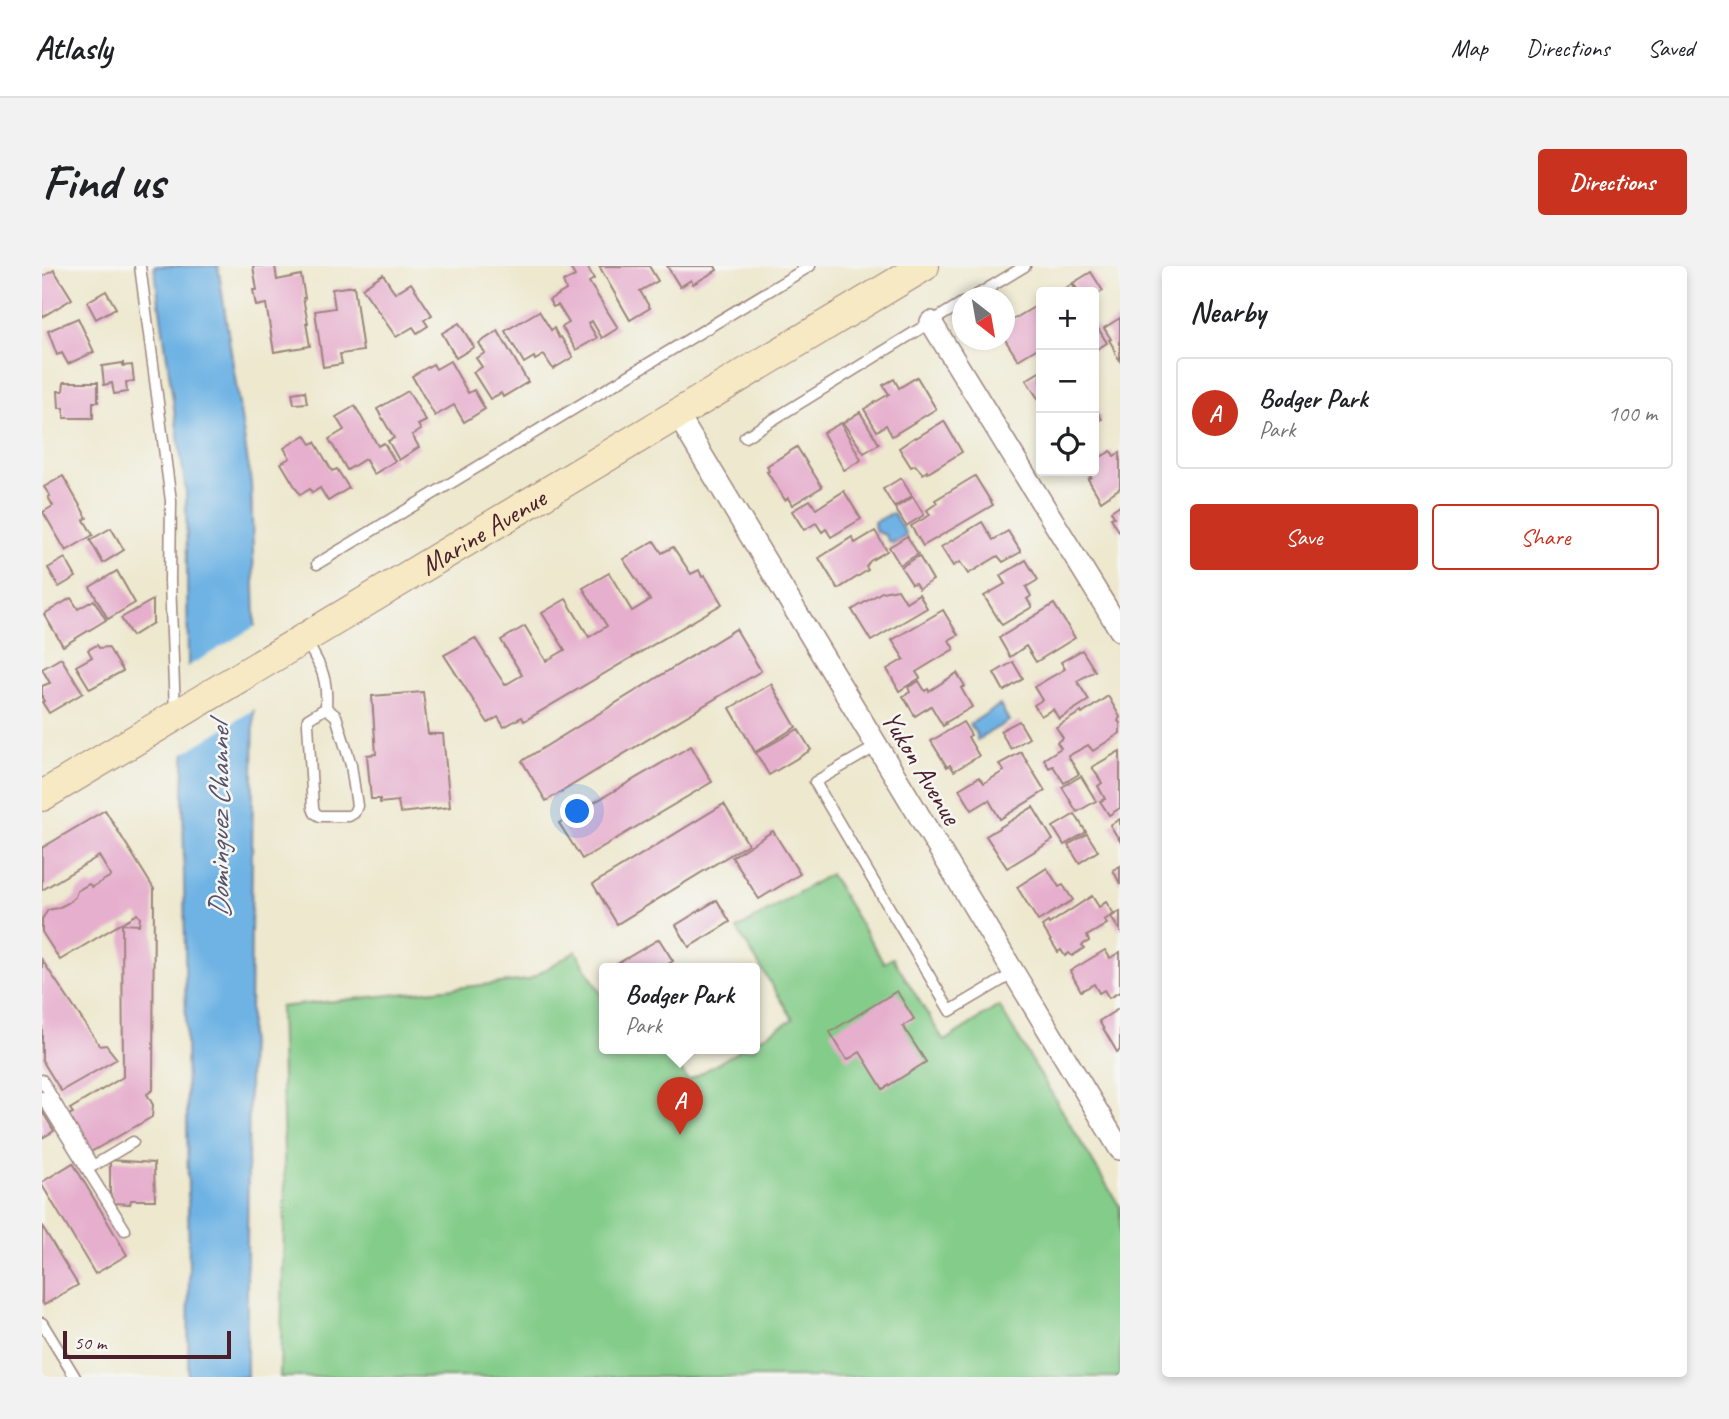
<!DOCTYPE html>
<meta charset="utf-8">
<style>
body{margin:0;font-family:Caveat,sans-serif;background:#f2f2f2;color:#202124}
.controls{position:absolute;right:21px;top:21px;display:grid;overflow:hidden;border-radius:7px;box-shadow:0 4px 10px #0003}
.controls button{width:63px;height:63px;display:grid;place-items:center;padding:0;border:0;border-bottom:2px solid #e0e0e0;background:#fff;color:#202124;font:35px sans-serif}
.compass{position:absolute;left:910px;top:21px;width:63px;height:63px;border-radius:50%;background:#fff;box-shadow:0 4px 10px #0003;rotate:149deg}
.scale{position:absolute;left:21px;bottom:18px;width:168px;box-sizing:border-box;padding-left:7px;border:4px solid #4a1f2b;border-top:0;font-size:19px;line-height:24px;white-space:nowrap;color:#4a1f2b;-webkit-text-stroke:5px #f6f6f2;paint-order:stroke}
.you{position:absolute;left:536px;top:546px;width:24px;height:24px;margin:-18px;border:5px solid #fff;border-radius:50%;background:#1a73e8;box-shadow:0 0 0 10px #1a73e833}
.badge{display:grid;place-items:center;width:46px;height:46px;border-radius:50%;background:#c8321e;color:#fff;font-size:23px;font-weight:700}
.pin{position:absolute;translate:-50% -58px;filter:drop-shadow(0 2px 4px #0008)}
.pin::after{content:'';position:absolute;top:37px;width:24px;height:21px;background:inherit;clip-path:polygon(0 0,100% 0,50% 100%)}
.popup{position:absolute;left:557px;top:697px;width:161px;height:91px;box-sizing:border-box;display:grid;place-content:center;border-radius:7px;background:#fff;filter:drop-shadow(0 2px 5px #0005);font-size:23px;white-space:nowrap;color:#757577}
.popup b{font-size:26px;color:#202124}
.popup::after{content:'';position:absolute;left:50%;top:100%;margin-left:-14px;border:14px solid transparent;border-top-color:#fff}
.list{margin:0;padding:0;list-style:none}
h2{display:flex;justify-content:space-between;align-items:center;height:91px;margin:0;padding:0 28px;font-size:30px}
h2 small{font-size:23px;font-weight:400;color:#757577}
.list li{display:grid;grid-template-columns:46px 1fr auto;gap:21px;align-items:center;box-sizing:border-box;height:112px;margin:0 14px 14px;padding:0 14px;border:2px solid #e0e0e0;border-radius:7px}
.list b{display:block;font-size:26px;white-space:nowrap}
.list p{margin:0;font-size:23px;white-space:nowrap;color:#757577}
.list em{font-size:23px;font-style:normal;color:#757577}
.actions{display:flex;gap:14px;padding:21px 28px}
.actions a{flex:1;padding:16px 0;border:2px solid #c8321e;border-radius:7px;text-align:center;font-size:24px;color:#c8321e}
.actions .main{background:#c8321e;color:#fff}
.icon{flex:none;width:38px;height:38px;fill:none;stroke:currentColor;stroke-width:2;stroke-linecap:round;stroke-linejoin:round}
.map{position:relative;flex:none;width:1078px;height:1111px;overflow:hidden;border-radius:7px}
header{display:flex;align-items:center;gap:42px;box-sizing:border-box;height:98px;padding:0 35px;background:#fff;border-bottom:2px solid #e0e0e0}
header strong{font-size:33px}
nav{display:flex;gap:38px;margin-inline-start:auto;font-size:24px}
.intro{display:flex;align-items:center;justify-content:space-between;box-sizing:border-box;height:168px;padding:0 42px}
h1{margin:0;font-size:49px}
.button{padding:18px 32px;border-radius:7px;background:#c8321e;color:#fff;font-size:24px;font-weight:700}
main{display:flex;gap:42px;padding:0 42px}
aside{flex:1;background:#fff;border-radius:7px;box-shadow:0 4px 10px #0003}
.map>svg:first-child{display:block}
.green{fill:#83cc89;stroke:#66765a;stroke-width:2}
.water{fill:#6eb3e4;stroke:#5c6988;stroke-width:2}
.pier{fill:#ede8ce}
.building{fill:#e6afcd}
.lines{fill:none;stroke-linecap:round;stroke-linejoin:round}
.lane-casing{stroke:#9c847c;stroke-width:13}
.street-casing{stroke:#9c847c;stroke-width:24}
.secondary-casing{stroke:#9c847c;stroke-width:32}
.lane{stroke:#fff;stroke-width:10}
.street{stroke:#fff;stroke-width:21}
.secondary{stroke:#f7e9c3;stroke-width:30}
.labels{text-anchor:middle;stroke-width:5;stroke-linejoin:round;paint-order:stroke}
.street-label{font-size:28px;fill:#4a1f2b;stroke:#f6f6f2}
.water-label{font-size:30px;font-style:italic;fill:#57536c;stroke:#f6f6f2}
</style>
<header>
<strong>Atlasly</strong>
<nav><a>Map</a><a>Directions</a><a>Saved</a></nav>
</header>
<div class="intro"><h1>Find us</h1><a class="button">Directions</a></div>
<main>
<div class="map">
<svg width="1078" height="1111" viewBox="0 0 1078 1111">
<rect width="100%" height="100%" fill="#f6f6f2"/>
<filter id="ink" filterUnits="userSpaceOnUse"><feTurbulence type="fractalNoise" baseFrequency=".0143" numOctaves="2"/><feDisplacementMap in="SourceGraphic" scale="14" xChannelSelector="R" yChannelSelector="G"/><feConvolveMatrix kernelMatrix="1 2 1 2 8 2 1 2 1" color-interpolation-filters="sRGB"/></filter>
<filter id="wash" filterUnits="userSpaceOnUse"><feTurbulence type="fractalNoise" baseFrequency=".00686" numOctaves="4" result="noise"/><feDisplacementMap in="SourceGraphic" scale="28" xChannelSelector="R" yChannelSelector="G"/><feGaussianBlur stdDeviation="1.57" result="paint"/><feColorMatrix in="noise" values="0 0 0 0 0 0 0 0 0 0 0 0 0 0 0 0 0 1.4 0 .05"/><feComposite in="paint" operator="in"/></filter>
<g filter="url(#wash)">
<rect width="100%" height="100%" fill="#ede8ce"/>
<!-- green -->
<polygon class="green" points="788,608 842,697 851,692 902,775 957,740 1078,941 1078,1109 1074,1111 238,1111 243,923 238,741 486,714 534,685 563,735 563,783 626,783 646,815 700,783 713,783 713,775 751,753 695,663"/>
<!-- water -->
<g class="water">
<polygon points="112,0 176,0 209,217 213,355 205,978 205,1111 146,1111 147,1005 141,527 146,395 144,226"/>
<polygon points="851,247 864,268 862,271 850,277 847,276 843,269 833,265 832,256"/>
<polygon points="958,439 967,455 941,470 940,473 935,474 935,469 928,458"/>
</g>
<!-- pier -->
<polygon class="pier" points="217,358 216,441 139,489 142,403"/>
<g id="blocks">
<!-- building -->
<g class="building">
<polygon points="211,0 233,0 235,14 259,9 263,32 261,32 266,57 264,57 268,80 232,86 224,38 214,40 211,24 215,24"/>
<polygon points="527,0 549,0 546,2 552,13 547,16 576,62 560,72 550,55 546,57 555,72 534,84 520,61 527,57 516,39 511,41 507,34 524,24 521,16 533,10"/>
<polygon points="557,0 607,0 616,15 598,25 608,42 588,54"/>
<polygon points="625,0 673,0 675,4 651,18 649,14 638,21"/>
<polygon points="12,4 30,33 0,51 0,11"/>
<polygon points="1049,6 1061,25 1052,30 1052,26 1037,26 1031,17"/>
<polygon points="341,8 353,27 369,17 390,49 382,54 386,60 375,67 371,61 354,71 320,22"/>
<polygon points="1030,18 1035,26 1017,26"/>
<polygon points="312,20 321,85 298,88 300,98 281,101 273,45 293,42 290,23"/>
<polygon points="64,25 74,42 54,53 45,36"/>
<polygon points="999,37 999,80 976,94 962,72 962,59"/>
<polygon points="497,45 509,64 512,62 517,72 519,71 531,91 511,103 502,89 493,94 492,91 482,97 463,65"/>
<polygon points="36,52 52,86 26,98 20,87 15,89 6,65"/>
<polygon points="1078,52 1078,95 1072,85 1073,84 1067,74 1069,73 1062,62"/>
<polygon points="417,57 432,81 414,92 400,67"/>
<polygon points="1054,59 1065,77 1052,85 1052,60"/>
<polygon points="456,65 486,116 461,131 459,127 448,133 431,106 440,101 434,92 443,87 437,77"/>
<polygon points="408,95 426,127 432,124 443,143 422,156 412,139 393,150 370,110 391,98 394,103"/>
<polygon points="81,97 81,100 90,99 92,115 84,116 85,126 72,128 70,117 62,119 60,100"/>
<polygon points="999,105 999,137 984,114"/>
<polygon points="875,111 894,143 850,170 844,159 835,165 822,143 847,128 841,119 852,113 857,122"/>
<polygon points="22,116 56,116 56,136 51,136 51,152 22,152 22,142 17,142 16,125 21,125"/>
<polygon points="263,125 265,137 252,138 250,127"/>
<polygon points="366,125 384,155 376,159 379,164 370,169 377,181 357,194 346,175 352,172 335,143"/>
<polygon points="313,140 336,180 342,177 353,195 332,208 323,193 305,204 287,173 302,164 294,151"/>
<polygon points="1054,144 1060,153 1052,158 1052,145"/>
<polygon points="818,146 837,178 822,187 801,157"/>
<polygon points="902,155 920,186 886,207 885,205 881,208 873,199 869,201 857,182 873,171 874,172"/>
<polygon points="799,157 819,194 802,204 781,167"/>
<polygon points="263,169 269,178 273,176 290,205 295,203 307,222 286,235 278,222 270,227 268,223 258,229 239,197 248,192 242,182"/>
<polygon points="755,181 780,221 750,239 746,232 743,234 725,206 727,205 725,200"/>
<polygon points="1069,185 1072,190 1078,186 1078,222 1059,235 1046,213 1049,211 1045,205 1052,205 1052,195"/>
<polygon points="21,210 45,252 42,254 51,269 24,285 1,246 11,240 6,231 8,230 2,221"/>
<polygon points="933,210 951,239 881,280 869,260 888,249 885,244 895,237 893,234"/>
<polygon points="859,212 870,230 852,241 841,223"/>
<polygon points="802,225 819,253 789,271 784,263 780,266 774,257 762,264 750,245 768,234 774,243"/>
<polygon points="871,231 882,249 864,260 853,242"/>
<polygon points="1078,239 1078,267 1069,252 1072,251 1069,245"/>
<polygon points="940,256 951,274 966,265 979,286 961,296 956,290 926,308 918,296 911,300 899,281"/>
<polygon points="69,262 82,284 61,297 48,274"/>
<polygon points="833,265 845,285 828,295 824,301 826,304 796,323 777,292 810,271 813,277"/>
<polygon points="865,270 876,288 858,299 847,281"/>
<polygon points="612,275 620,287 631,281 649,308 657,304 660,311 663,310 680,338 482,455 480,451 462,461 456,451 446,457 402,389 433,372 463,419 480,409 459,374 483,360 504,395 523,384 500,347 524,333 547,371 565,360 541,322 567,307 590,345 608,334 581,293"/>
<polygon points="877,290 891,314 877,323 873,317 870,318 859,301"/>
<polygon points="23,292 34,311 17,321 6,302"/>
<polygon points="984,294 996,314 984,321 989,330 985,333 990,341 960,359 942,330 963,318 958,310"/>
<polygon points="75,305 93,337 66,353 48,321"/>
<polygon points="856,323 864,336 877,328 885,342 829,375 810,344 840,326"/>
<polygon points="29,332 36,343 52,334 64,354 21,380 2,348"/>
<polygon points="111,334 111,357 90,370 79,352"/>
<polygon points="1012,338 1033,372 994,396 984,380 968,391 957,372"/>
<polygon points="901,344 916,369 907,374 912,383 874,406 878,412 857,425 845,403 862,393 850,374"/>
<polygon points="694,363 719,405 504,535 480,495"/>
<polygon points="55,379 57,382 66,381 81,405 48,423 34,400 50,391 46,384"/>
<polygon points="1040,384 1053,405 1035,415 1047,434 1017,453 1011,443 999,450 992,439 1000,434 992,421 1023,403 1019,396"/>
<polygon points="19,392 41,427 7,447 0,436 2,435 0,432 0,420 8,417 0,403"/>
<polygon points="971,396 981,413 962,425 952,407"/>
<polygon points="915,407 923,420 919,422 930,441 903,457 904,458 901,460 889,440 873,450 861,430 868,426 866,421 877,415 883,425 886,423 887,425"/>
<polygon points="729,418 754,461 713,486 688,442"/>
<polygon points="381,426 386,468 401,468 408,541 358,547 356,535 338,537 338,533 329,533 325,489 334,488 330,430"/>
<polygon points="1066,430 1078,451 1076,455 1078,457 1078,467 1051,485 1046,479 1026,490 1037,508 1022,517 1011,500 1007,502 1002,493 1019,482 1015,476 1021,472 1014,461 1039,446 1040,448"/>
<polygon points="977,455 987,472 969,483 958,465"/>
<polygon points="921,456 929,469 926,471 937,490 912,505 908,499 905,501 889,475"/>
<polygon points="756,463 769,484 727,509 714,487"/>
<polygon points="649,480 670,516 540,593 517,557"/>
<polygon points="1078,485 1078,542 1067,549 1058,535 1063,533 1056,520 1060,517 1050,501"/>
<polygon points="979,486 1003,525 958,553 947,534 930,544 917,523 937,511 942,517 962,505 957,498"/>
<polygon points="1039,510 1054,535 1035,546 1020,521"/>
<polygon points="682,538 706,578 575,658 551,618"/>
<polygon points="991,541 1011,574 965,602 944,570"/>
<polygon points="63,544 112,623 111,824 105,828 111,839 110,851 47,887 25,850 31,847 28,843 81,811 80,658 97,659 98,652 95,648 18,694 0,666 0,653 6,644 16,642 26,637 33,631 35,625 47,618 50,621 69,610 57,590 0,624 0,582"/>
<polygon points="1033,548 1044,566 1022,579 1011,561"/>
<polygon points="1078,553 1078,575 1068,559"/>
<polygon points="731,565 758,608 717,633 690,591"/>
<polygon points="1045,568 1056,585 1037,597 1026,579"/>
<polygon points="1078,600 1078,618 1071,604"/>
<polygon points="1005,602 1017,621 1021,619 1031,634 996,655 975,621"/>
<polygon points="1050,630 1057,641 1064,636 1072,648 1062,654 1065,658 1045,670 1047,675 1040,679 1042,682 1030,690 1027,687 1023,690 1019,684 1016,686 1000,660 1006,656 1007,658"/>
<polygon points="675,634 688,656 647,681 634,659"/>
<polygon points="1078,645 1078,665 1069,651"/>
<polygon points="617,673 631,695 618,703 578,703 575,698"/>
<polygon points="1063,684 1068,692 1078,686 1078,726 1067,732 1062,724 1057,727 1052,718 1039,725 1028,705"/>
<polygon points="0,694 58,780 64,779 75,793 19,825 0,794"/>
<polygon points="855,725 872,753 861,760 884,796 841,823 818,786 805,794 788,766"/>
<polygon points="1078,742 1078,784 1075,786 1057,755"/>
<polygon points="0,845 12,865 0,872"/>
<polygon points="68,894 112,897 113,934 89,934 88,938 72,937 68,927"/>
<polygon points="31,897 85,989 53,1008 0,919 0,916"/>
<polygon points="0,960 36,1019 2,1039 0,1035"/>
</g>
</g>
</g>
<g filter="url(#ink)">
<use href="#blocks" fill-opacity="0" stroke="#9c847c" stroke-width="2"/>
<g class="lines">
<!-- lane casing -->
<g class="lane-casing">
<g id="lane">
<polyline points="98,0 129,235 128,315 133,446"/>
<polyline points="930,32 983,0"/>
<polyline points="703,171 920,37"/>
<polyline points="275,298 768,0"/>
<path d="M264 375C279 401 286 411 284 442"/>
<polygon points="284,442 294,450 309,499 315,540 312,547 307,550 278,550 273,547 271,542 266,458 266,453"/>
<polyline points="835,480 773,516 908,745 972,707"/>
<polyline points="0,814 51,900 91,876"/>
<polyline points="0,831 83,964"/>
<polyline points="0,1057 33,1111"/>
</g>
</g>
<!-- street casing -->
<g class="street-casing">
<g id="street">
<polyline points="889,56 1078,364"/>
<polyline points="635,148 1078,883"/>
</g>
</g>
<!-- secondary casing -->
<g class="secondary-casing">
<g id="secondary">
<path id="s1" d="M0 530 882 0"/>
</g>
</g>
<!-- lane -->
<use href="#lane" class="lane"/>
<!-- street -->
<use href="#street" class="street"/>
<!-- secondary -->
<use href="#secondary" class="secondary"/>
</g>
</g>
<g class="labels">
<!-- street labels -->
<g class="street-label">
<text dy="10" stroke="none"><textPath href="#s1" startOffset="514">Marine Avenue</textPath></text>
<text transform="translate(880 501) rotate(59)" y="10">Yukon Avenue</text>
</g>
<!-- water labels -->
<g class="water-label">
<text transform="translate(177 555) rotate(-90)" y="10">Dominguez Channel</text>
</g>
</g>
</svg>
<div class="controls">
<button>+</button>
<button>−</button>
<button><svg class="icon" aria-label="locate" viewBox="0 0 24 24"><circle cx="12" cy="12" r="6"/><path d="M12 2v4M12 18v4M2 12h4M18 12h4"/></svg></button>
</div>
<svg class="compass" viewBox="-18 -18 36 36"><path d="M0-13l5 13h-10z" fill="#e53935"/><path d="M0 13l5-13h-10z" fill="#757577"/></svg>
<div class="scale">50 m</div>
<div class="you"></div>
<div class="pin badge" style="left:638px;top:869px">A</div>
<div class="popup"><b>Bodger Park</b>Park</div>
</div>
<aside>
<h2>Nearby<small></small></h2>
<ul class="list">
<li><span class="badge">A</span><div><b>Bodger Park</b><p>Park</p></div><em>100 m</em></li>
</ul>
<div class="actions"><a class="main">Save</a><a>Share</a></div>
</aside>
</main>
